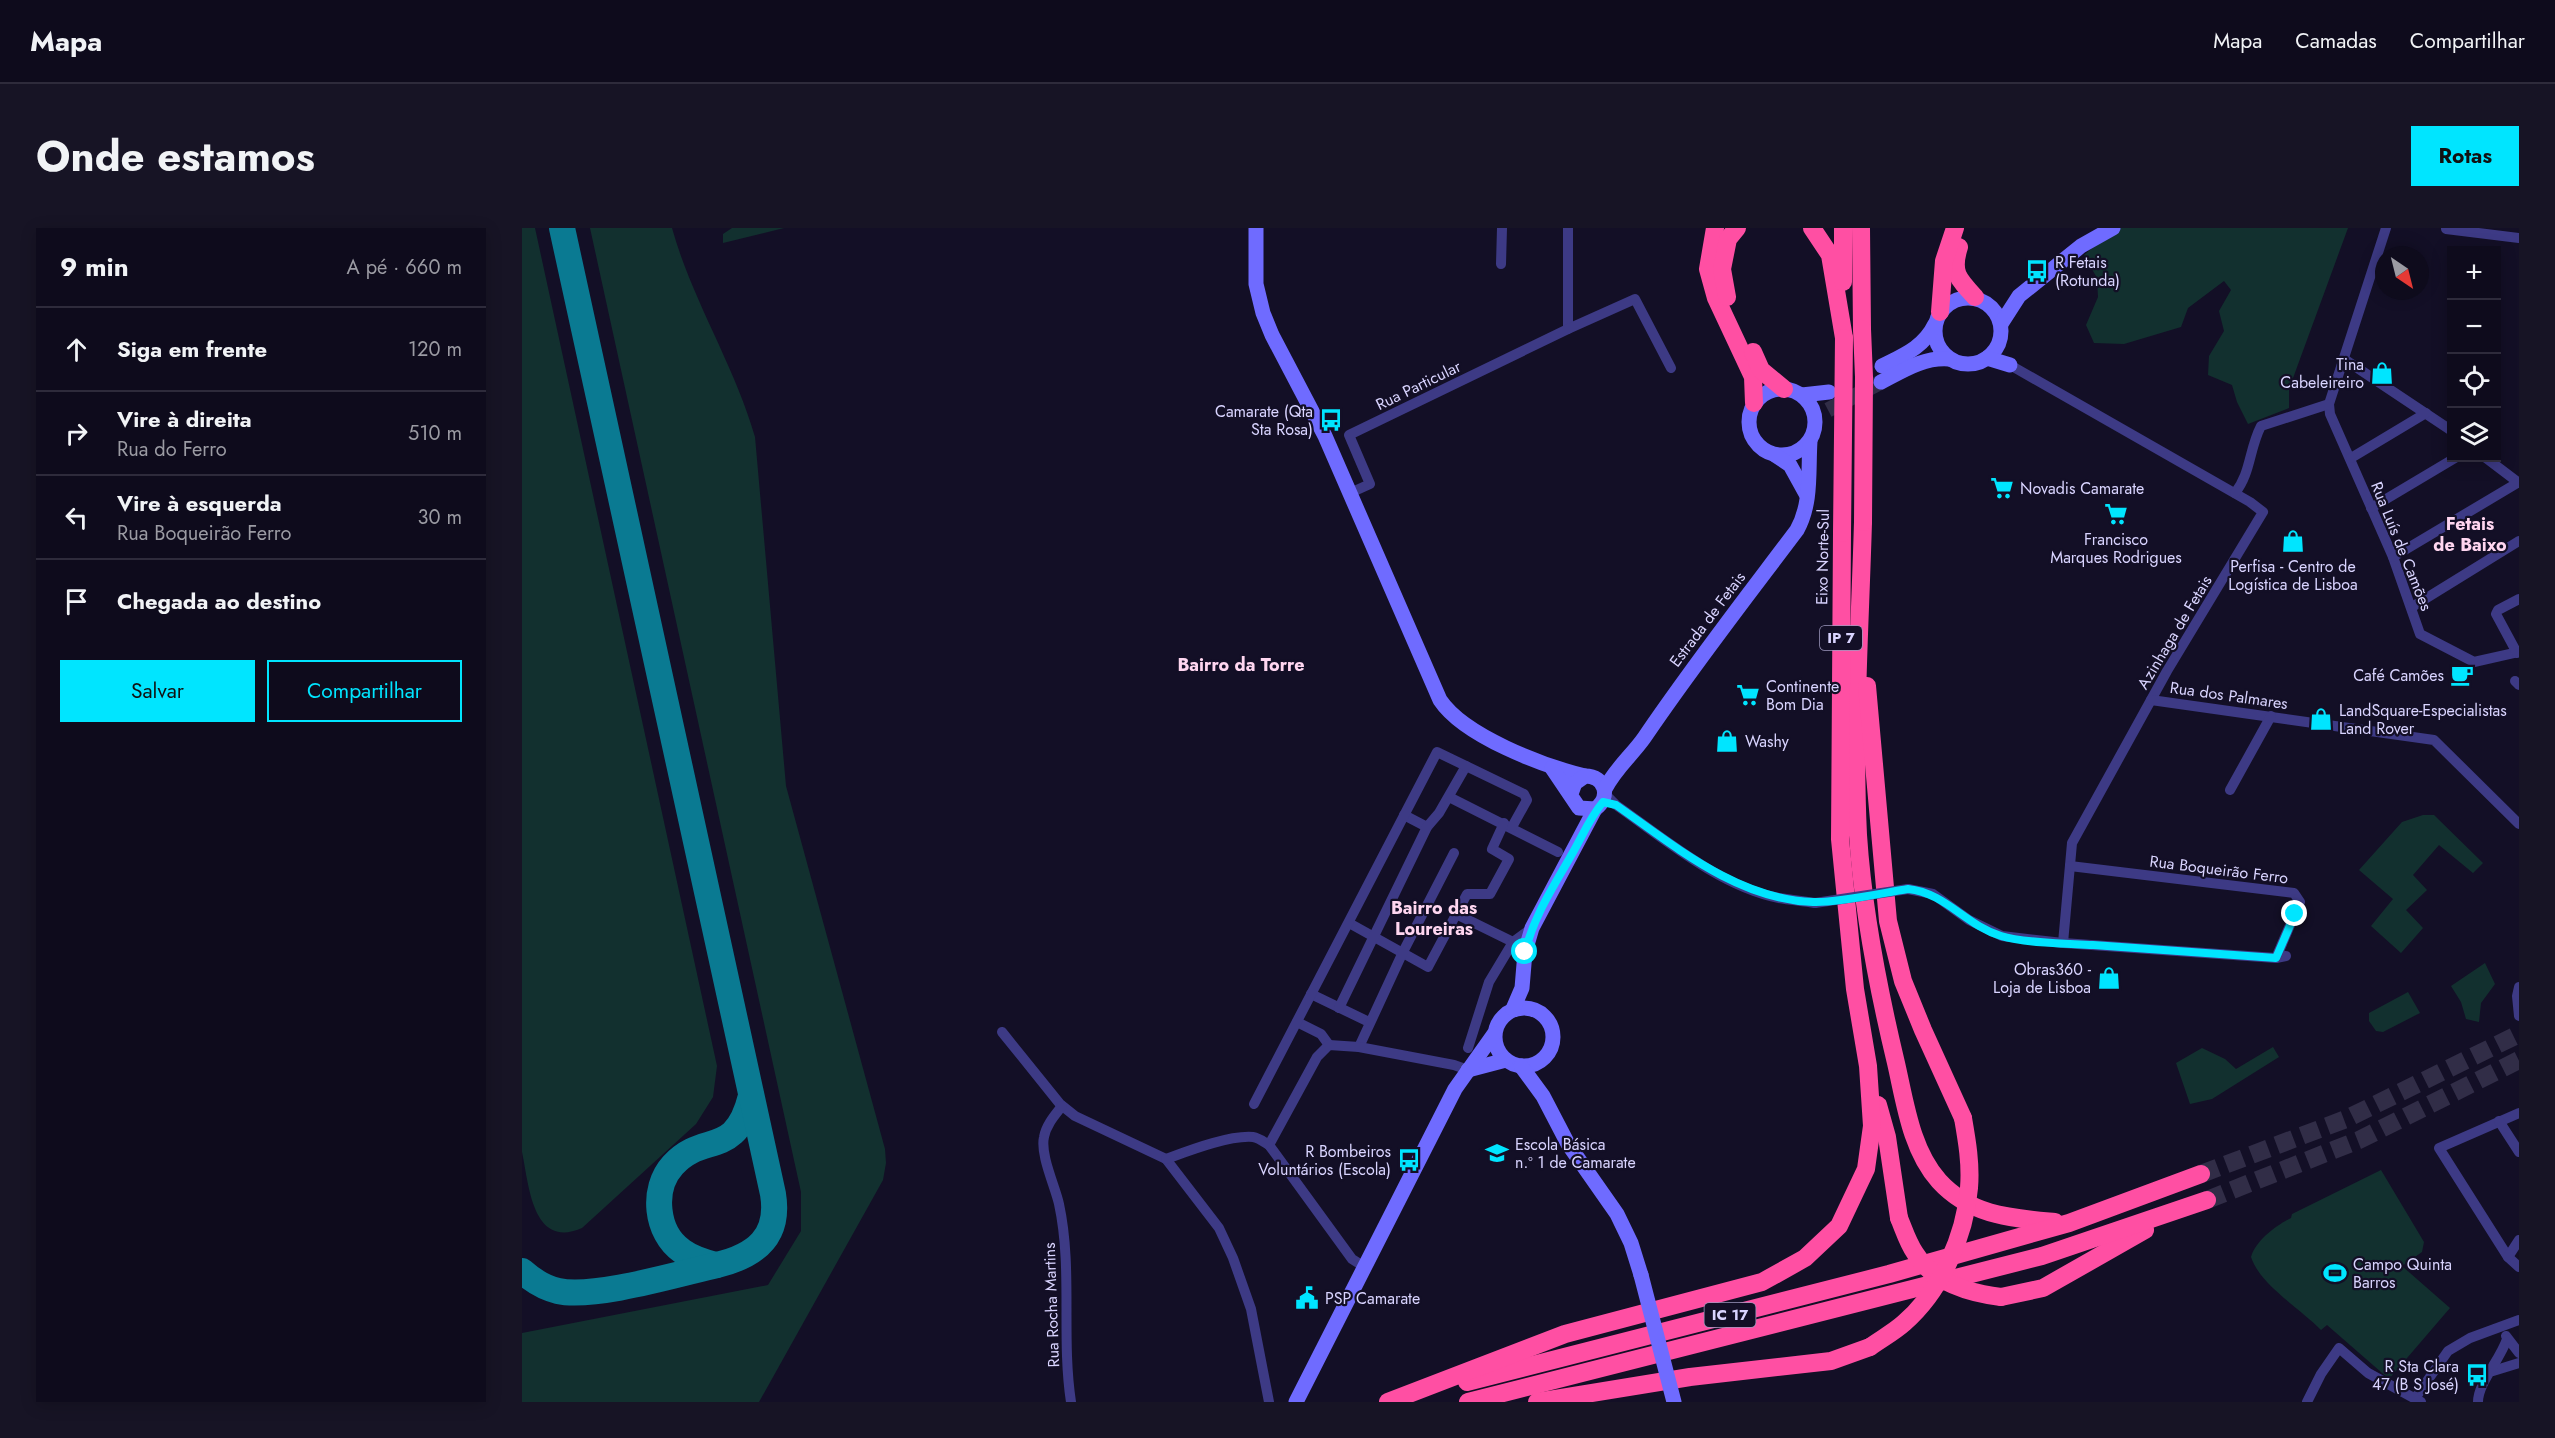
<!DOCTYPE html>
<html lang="pt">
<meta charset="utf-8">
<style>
body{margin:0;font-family:Jost,sans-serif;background:#171425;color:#f1f3f6}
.controls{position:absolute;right:18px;top:18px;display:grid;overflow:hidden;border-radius:0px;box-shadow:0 3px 15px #0003}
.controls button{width:54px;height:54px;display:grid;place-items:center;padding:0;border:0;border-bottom:2px solid #2e2b3b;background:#0e0b1c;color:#f1f3f6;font:30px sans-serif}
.compass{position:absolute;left:1853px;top:18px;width:54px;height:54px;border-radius:50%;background:#0e0b1c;box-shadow:0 3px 15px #0003;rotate:145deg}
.stop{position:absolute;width:18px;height:18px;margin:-14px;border:4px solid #00e5ff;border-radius:50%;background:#fff}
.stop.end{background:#00e5ff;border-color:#fff;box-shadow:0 2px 6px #0008}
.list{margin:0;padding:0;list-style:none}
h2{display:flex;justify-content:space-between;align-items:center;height:78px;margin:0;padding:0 24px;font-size:26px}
h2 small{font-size:20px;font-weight:400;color:#9b9ba3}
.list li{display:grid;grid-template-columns:39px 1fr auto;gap:18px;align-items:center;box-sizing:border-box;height:84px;padding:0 24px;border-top:2px solid #2e2b3b}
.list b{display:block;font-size:22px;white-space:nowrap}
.list p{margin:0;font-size:20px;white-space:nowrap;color:#9b9ba3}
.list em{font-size:20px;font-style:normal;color:#9b9ba3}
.actions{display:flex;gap:12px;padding:18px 24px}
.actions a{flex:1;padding:14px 0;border:2px solid #00e5ff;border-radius:0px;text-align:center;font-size:21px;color:#00e5ff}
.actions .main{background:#00e5ff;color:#111}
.icon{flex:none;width:33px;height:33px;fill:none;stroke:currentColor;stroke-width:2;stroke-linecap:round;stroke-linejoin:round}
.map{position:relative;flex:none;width:1997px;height:1174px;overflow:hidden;border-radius:0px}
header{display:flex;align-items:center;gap:36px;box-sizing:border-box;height:84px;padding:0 30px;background:#0e0b1c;border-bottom:2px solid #2e2b3b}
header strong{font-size:28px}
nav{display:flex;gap:33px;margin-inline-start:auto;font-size:21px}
.intro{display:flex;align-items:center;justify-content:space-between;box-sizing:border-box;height:144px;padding:0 36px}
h1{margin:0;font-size:42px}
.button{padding:15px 27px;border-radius:0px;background:#00e5ff;color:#111;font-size:21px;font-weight:700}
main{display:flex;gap:36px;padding:0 36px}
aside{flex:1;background:#0e0b1c;border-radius:0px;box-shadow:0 3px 15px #0003}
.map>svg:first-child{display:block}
.green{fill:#12302f}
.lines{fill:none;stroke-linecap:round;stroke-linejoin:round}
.taxiway{stroke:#0a7a92;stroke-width:26}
.secondary-tunnel{stroke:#312d47;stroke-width:15;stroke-dasharray:15 8;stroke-linecap:butt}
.highway-tunnel{stroke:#312d47;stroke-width:18;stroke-dasharray:18 9;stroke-linecap:butt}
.street{stroke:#3d3a85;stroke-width:10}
.secondary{stroke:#6f6bff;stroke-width:15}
.highway{stroke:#ff4fa3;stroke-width:18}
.street-bridge{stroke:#3d3a85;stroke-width:10}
.secondary-bridge{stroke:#6f6bff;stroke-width:15}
.highway-bridge{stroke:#ff4fa3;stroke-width:18}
.route{stroke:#00e5ff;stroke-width:8}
.labels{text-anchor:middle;stroke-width:4.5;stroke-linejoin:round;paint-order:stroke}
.shield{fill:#130f26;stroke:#9e99be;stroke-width:1.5}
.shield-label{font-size:15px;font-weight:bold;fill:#d9d4ff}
.poi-label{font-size:16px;fill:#d9d4ff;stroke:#130f26;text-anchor:start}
.street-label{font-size:16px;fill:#d9d4ff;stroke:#130f26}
.neighbourhood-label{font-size:18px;font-weight:bold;fill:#ffd6f0;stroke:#130f26}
</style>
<header>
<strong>Mapa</strong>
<nav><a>Mapa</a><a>Camadas</a><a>Compartilhar</a></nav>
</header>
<div class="intro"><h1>Onde estamos</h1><a class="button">Rotas</a></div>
<main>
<aside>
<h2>9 min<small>A pé · 660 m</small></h2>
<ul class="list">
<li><svg class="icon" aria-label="ahead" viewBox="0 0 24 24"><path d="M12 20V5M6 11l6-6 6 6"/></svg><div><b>Siga em frente</b></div><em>120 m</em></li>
<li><svg class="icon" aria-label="right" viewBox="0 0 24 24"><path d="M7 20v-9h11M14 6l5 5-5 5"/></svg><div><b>Vire à direita</b><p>Rua do Ferro</p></div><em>510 m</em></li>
<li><svg class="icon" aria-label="left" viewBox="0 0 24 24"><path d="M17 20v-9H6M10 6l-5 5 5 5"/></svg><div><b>Vire à esquerda</b><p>Rua Boqueirão Ferro</p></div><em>30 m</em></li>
<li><svg class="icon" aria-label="arrive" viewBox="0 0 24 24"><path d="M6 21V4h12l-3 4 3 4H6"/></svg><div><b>Chegada ao destino</b></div></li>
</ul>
<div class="actions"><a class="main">Salvar</a><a>Compartilhar</a></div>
</aside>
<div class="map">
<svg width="1997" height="1174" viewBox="0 0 1997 1174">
<rect width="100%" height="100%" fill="#130f26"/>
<!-- green -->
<g class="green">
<path d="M0 0H13L195 838 191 869 174 896 60 1000C10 1022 7 956 0 924Z"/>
<path d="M68 0H150C170 72 212 136 233 209L264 558 363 921 364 935 361 952 237 1174H0V1105L246 1057 279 1003V964Z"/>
<polygon points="210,0 262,0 201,15 201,6"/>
<polygon points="1599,0 1826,0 1767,161 1767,180 1726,196 1715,174 1710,157 1686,147 1687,128 1702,103 1697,83 1709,62 1702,53 1666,80 1659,99 1602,116 1572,115 1564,97 1576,69 1575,50 1562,27 1589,4"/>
<polygon points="1901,587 1912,587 1961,635 1951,645 1917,617 1891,647 1905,662 1884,682 1901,700 1879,725 1849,698 1871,671 1837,642 1880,594"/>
<polygon points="1963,735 1973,756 1959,775 1957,794 1944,791 1939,774 1929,758"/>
<polygon points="1886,764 1898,785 1861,804 1854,803 1847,793 1847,785"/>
<polygon points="1751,819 1757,829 1690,871 1668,876 1654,835 1680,820 1703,831 1714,841"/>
<path d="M1859 942 1902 1014 1900 1024 1880 1038 1928 1080 1867 1151 1805 1097 1799 1102C1779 1081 1738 1057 1729 1029 1734 1012 1755 997 1769 990L1770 986Z"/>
</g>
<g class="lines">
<!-- taxiway -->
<g class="taxiway">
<path d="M194 1037C182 1034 171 1031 160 1023 134 1005 129 961 151 937 182 903 213 932 229 868"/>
<path d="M0 1043C10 1052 23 1060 36 1063 72 1071 156 1046 195 1037 233 1028 258 1009 251 966L40 0"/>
</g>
<!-- secondary-tunnel -->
<polyline class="secondary-tunnel" points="1306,182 1359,154"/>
<!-- highway-tunnel -->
<g class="highway-tunnel">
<polyline points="1679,946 1824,891 1997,806"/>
<polyline points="1685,972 1837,912 1997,832"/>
</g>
<!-- street -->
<g class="street">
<polyline points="1864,0 1807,176 1808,186 1871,329 1898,406 1952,434 1997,424"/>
<polyline points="1924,1 1997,10"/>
<polyline points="979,36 980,0"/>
<polyline points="1046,101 1046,0"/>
<polyline points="1822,131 1930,203"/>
<polyline points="1488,137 1728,274 1741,284 1645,443 1550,615 1541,715"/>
<polyline points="1829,230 1904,185"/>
<polyline points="1964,230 1997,255"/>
<polyline points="828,265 848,256 827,207 1046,101 1113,71 1149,140"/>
<path d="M1713 265C1729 245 1727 221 1739 198L1807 176"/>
<polyline points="1849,280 1933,230"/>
<polyline points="1871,329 1997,254"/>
<polyline points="1890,379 1997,313"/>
<polyline points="1995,425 1974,386 1976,382 1997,371"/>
<polyline points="1993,453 1997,457"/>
<polyline points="1629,472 1912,512 1997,596"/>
<polyline points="1708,562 1749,488"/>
<path d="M1083 566 1094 577C1141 610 1199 659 1257 670 1269 672 1281 673 1293 675"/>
<polyline points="927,569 1036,624"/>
<polyline points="882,587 905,599"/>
<polyline points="1548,638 1772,665 1778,674 1754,730"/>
<polyline points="1386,661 1411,666 1447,692 1480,708 1541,715 1754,730 1764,728"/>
<polyline points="934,686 991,714"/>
<polyline points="827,695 906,739 945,666 968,666 987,631 970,621 982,595"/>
<polyline points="1997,759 1995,768 1997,788"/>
<polyline points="789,766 847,794"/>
<polyline points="817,780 905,599 917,585 944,538"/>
<polyline points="775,794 799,806 807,817"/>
<polyline points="480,804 538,876 553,888 644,931 697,1000 711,1030 729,1081 747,1174"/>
<polyline points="837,819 881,724 932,625"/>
<polyline points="946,820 967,754 991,714 1010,700"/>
<polyline points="732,876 915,524 1002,566 1005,572 990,599"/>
<path d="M540 878C533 887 524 897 522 909 518 927 533 958 537 976 551 1041 539 1108 549 1174"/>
<polyline points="1997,885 1917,920 1986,1029 1997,1039"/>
<polyline points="1977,893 1997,924"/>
<polyline points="747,917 795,829 807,817 837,819 932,837 946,842"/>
<path d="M644 931C666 923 707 907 731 909 737 910 742 914 747 917L830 1031 841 1038"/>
<polyline points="1986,1029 1997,1012"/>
<polyline points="1984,1108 1997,1125"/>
<polyline points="1971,1143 1997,1135"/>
<polyline points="1894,1169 1926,1123 1948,1110 1997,1092"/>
<polyline points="1785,1174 1799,1146 1817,1120 1846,1145 1899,1174"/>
<path d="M1956 1174C1956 1155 1978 1132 1985 1111"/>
</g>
<!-- secondary -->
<g class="secondary">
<path d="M734 0V56L741 85 750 107 803 208 918 472C942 508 1021 538 1063 548"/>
<circle cx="1446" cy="103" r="33"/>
<polyline points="1479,96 1497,68 1559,18 1591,0"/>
<polyline points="1465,130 1488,137"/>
<path d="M1360 138C1382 127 1402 119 1413 96"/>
<path d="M1359 154C1382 142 1402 129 1427 131"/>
<circle cx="1260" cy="194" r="33"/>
<polyline points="1280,167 1307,164"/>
<polyline points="1253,227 1268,237 1284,266"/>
<path d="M1030 540 1057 580 1073 581C1089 570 1084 548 1063 548L1053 555 1049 566"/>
<path d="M1083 561C1093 541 1110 527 1122 510 1170 439 1223 371 1275 302 1290 275 1286 244 1288 213"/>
<circle cx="1002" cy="809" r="29"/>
<polyline points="991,781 1000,760 1003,724 1010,700 1073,581"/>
<polyline points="999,838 1021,868 1046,916 1095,986 1109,1015 1119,1047"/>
<polyline points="946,842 984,832"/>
<polyline points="774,1174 933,861 972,806"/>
</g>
<!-- highway -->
<g class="highway">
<polyline points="1193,0 1186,41 1194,70 1231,149 1232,175"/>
<polyline points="1290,0 1308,27 1322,110"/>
<polyline points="1321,0 1321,54"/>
<polyline points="1339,0 1340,101"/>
<path d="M1437 19C1429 44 1436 51 1453 69"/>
<polyline points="1205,69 1200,41 1206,11 1215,0"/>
<polyline points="1418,84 1422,33 1433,0"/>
<polyline points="1231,124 1239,142 1262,161"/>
<path d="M1341 294C1338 399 1331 503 1336 607 1341 684 1356 760 1374 835 1383 874 1389 922 1417 953 1449 988 1489 990 1533 994"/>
<polyline points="1345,458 1366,693 1381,753 1401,802 1441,890"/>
<polyline points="1356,877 1365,909 1377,990"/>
<polyline points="1479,1069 1521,1060 1623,1002"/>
<polyline points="945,1154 1367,1046 1547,995 1679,946"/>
<polyline points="866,1174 1043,1106 1240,1054 1283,1030 1317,998 1344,941 1350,898 1346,838 1333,761 1318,611 1320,305"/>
<polyline points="946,1174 1520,1028 1685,972"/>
<polyline points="1015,1174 1168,1149 1309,1133 1348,1119"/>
</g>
<!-- street-bridge -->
<polyline class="street-bridge" points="1293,675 1386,661"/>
<!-- secondary-bridge -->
<polyline class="secondary-bridge" points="1119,1047 1152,1174"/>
<!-- highway-bridge -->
<g class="highway-bridge">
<polyline points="1340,101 1342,149 1341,294"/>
<polyline points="1320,305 1322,110"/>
<path d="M1377 990C1382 1002 1386 1015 1393 1025 1411 1055 1446 1065 1479 1069"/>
<path d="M1348 1119C1359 1111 1372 1104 1382 1095 1419 1063 1443 1008 1447 960 1449 936 1445 913 1441 890"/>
</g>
</g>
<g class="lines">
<!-- route -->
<path class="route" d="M1003 724C1012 687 1032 658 1050 626 1061 607 1067 591 1081 574L1094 577C1154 619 1215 671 1291 674 1317 675 1360 665 1386 661 1424 665 1443 697 1479 708 1501 715 1546 716 1571 717 1632 721 1693 726 1754 730L1773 686"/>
</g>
<!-- icons -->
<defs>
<g id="bus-bare" transform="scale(1.8)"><path d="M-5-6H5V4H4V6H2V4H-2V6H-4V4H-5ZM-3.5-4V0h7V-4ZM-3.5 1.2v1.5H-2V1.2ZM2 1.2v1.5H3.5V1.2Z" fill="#00e5ff" stroke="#130f26" stroke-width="2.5" paint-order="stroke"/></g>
<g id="shop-bare" transform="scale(1.8)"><path d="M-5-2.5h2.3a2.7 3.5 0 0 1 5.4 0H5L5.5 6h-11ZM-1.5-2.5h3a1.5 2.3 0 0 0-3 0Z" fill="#00e5ff" stroke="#130f26" stroke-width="2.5" paint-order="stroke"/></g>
<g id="supermarket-bare" transform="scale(1.8)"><path d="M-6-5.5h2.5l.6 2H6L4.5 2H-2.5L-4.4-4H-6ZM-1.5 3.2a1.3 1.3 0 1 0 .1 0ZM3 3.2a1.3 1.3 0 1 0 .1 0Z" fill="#00e5ff" stroke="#130f26" stroke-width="2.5" paint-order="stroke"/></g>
<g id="cafe-bare" transform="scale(1.8)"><path d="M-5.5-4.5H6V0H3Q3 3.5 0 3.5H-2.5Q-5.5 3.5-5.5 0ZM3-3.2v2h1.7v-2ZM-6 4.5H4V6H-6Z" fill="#00e5ff" stroke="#130f26" stroke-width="2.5" paint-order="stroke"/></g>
<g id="school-bare" transform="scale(1.8)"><path d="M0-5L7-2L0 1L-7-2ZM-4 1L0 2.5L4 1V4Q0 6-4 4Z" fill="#00e5ff" stroke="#130f26" stroke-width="2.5" paint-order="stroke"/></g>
<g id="stadium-bare" transform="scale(1.8)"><path d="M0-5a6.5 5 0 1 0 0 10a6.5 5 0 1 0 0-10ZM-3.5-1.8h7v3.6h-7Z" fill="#00e5ff" stroke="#130f26" stroke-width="2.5" paint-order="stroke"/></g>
<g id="civic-bare" transform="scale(1.8)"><path d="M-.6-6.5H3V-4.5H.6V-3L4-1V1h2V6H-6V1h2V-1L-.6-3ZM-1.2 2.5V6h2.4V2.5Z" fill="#00e5ff" stroke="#130f26" stroke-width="2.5" paint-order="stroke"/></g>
</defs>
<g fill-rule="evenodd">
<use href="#bus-bare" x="1515" y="43"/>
<use href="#shop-bare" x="1860" y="145"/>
<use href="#bus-bare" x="809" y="192"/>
<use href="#supermarket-bare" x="1480" y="260"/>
<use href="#supermarket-bare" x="1594" y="286"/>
<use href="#shop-bare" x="1771" y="313"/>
<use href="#cafe-bare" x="1940" y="447"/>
<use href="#supermarket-bare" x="1226" y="467"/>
<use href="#shop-bare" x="1799" y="491"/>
<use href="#shop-bare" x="1205" y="513"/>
<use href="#shop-bare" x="1587" y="750"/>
<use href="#school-bare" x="975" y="925"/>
<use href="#bus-bare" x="887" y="932"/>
<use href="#stadium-bare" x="1813" y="1045"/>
<use href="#civic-bare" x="785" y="1070"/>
<use href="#bus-bare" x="1955" y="1147"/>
</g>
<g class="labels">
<!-- shield labels -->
<g class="shield">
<rect x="1298" y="398" width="42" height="24" rx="4.5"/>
<rect x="1182.5" y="1075" width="51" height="24" rx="4.5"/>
</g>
<g class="shield-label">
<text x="1319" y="415">IP 7</text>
<text x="1208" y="1092">IC 17</text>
</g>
<!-- poi labels -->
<g class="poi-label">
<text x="1533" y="40">R Fetais<tspan x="1533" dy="18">(Rotunda)</tspan></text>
<text x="1842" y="142" text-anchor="end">Tina<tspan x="1842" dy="18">Cabeleireiro</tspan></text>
<text x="791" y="189" text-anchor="end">Camarate (Qta<tspan x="791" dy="18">Sta Rosa)</tspan></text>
<text x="1498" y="266">Novadis Camarate</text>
<text x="1594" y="317" text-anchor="middle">Francisco<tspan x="1594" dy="18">Marques Rodrigues</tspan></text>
<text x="1771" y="344" text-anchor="middle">Perfisa - Centro de<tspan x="1771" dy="18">Logística de Lisboa</tspan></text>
<text x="1922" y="453" text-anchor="end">Café Camões</text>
<text x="1244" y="464">Continente<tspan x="1244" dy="18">Bom Dia</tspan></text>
<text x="1817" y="488">LandSquare-Especialistas<tspan x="1817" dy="18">Land Rover</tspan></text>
<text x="1223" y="519">Washy</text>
<text x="1569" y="747" text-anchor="end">Obras360 -<tspan x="1569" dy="18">Loja de Lisboa</tspan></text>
<text x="993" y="922">Escola Básica<tspan x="993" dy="18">n.º 1 de Camarate</tspan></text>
<text x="869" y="929" text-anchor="end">R Bombeiros<tspan x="869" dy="18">Voluntários (Escola)</tspan></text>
<text x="1831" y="1042">Campo Quinta<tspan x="1831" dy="18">Barros</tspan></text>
<text x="803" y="1076">PSP Camarate</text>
<text x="1937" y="1144" text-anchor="end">R Sta Clara<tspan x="1937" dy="18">47 (B S José)</tspan></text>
</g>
<!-- street labels -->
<g class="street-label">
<text transform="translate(896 157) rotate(-26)" y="6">Rua Particular</text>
<text transform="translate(1880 318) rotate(68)" y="6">Rua Luís de Camões</text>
<text transform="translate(1300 329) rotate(-89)" y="6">Eixo Norte-Sul</text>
<text transform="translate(1185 391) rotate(-53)" y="6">Estrada de Fetais</text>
<text transform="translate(1652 404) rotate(-59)" y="6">Azinhaga de Fetais</text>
<text transform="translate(1707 467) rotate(8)" y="6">Rua dos Palmares</text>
<text transform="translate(1697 641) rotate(7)" y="6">Rua Boqueirão Ferro</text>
<text transform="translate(529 1077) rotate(-92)" y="6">Rua Rocha Martins</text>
</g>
<!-- neighbourhood labels -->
<g class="neighbourhood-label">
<text x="1948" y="302">Fetais<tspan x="1948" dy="21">de Baixo</tspan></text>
<text x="719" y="443">Bairro da Torre</text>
<text x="912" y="686">Bairro das<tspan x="912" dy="21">Loureiras</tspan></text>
</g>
</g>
</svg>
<div class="controls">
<button>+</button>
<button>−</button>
<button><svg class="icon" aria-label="locate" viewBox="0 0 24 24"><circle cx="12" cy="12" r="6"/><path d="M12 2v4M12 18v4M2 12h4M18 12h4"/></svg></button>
<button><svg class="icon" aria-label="layers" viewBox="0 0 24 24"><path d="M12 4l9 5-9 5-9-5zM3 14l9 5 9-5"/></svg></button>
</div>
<svg class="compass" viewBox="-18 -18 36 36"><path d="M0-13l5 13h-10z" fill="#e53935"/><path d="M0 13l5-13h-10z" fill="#9b9ba3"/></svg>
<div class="stop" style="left:1003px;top:724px"></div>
<div class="stop end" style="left:1773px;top:686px"></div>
</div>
</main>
